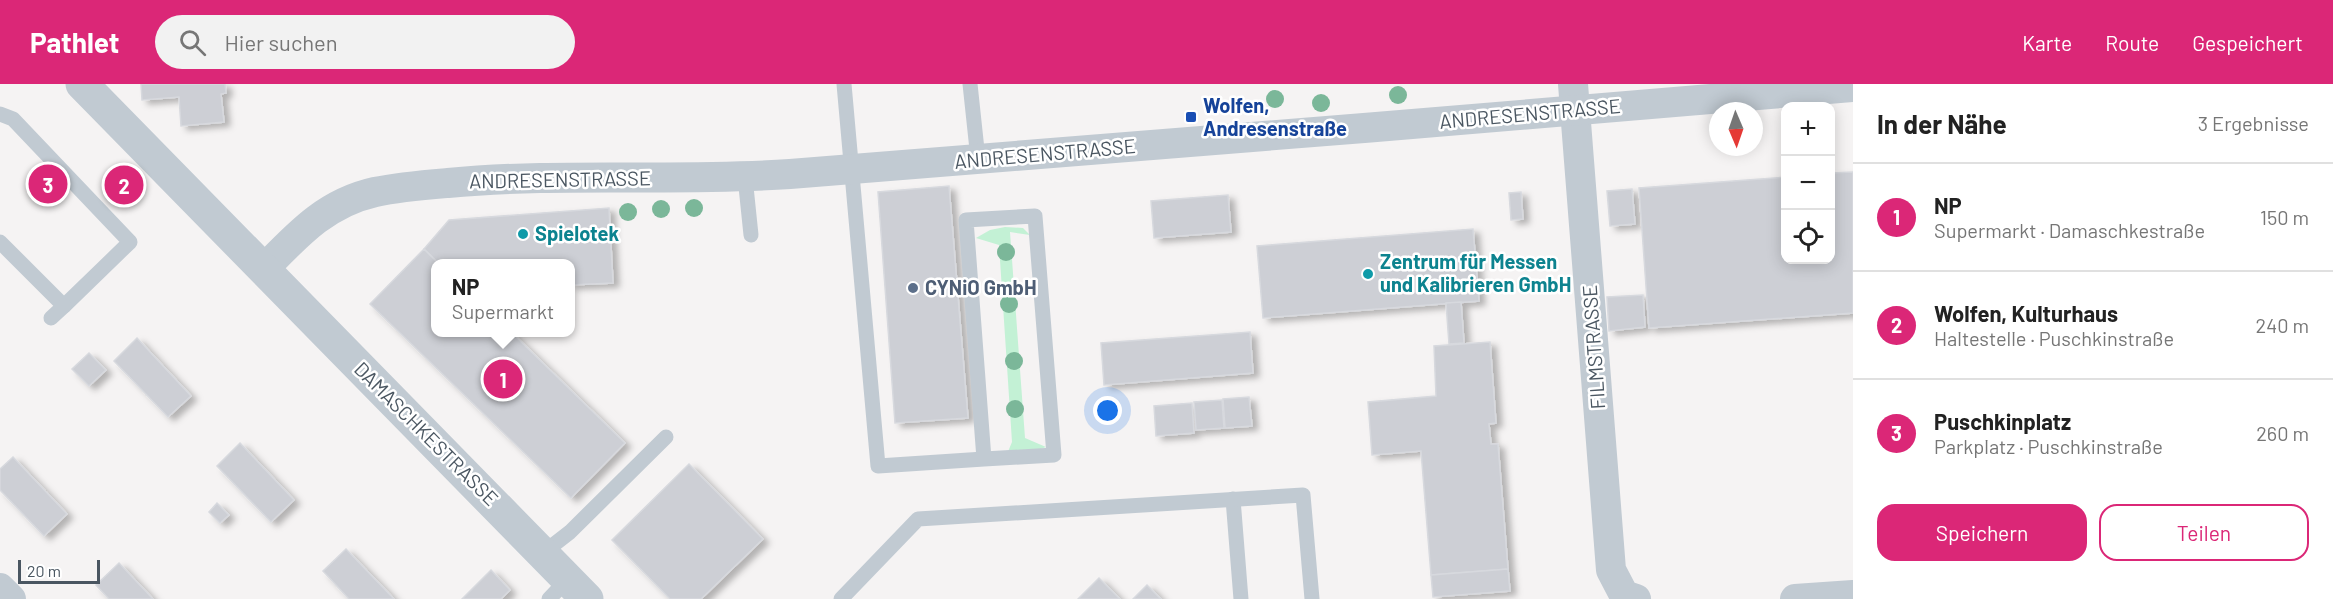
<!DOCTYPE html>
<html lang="de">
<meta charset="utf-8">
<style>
body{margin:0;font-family:Barlow,sans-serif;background:#f2f2f2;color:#222}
.controls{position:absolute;right:18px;top:18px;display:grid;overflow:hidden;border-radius:12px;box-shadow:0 3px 15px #0003}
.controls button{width:54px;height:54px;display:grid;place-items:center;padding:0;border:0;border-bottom:2px solid #e0e0e0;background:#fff;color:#222;font:30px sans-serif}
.compass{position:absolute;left:1709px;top:18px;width:54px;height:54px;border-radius:50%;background:#fff;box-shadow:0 3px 15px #0003;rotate:178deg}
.scale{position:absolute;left:18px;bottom:15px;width:82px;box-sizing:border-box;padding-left:6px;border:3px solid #4a5661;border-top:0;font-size:16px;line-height:21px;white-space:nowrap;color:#4a5661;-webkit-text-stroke:4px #fff;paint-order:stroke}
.you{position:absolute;left:1108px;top:327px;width:21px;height:21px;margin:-15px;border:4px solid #fff;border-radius:50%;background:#1a73e8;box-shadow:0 0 0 9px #1a73e833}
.badge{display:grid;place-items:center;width:39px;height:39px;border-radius:50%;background:#db2777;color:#fff;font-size:20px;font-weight:700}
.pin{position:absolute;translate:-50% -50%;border:3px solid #fff;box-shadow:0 2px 6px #0006}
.popup{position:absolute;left:431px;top:175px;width:144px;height:78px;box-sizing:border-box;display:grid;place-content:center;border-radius:12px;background:#fff;filter:drop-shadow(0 2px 4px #0005);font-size:20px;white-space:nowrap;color:#767676}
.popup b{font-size:22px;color:#222}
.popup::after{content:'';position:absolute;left:50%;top:100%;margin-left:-12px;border:12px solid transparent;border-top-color:#fff}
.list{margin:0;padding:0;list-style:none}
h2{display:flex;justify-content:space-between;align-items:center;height:78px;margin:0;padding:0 24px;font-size:26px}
h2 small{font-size:20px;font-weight:400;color:#767676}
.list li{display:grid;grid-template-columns:39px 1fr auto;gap:18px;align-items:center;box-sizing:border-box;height:108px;padding:0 24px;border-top:2px solid #e0e0e0}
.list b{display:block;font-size:22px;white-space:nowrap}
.list p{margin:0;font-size:20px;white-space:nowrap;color:#767676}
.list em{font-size:20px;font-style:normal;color:#767676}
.actions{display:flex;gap:12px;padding:18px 24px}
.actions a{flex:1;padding:14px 0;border:2px solid #db2777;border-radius:18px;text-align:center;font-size:21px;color:#db2777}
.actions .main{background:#db2777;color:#fff}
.icon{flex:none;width:33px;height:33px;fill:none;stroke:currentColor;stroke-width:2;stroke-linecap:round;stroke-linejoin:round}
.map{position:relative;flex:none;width:1853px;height:515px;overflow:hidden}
header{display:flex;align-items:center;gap:36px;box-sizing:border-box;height:84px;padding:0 30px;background:#db2777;color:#fff}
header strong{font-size:28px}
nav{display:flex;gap:33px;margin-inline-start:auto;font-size:21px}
.search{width:420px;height:54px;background:#f2f2f2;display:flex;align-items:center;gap:15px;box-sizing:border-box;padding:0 21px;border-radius:33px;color:#767676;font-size:22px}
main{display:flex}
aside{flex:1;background:#fff}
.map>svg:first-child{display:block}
.green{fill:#c3f1d5}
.building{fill:#cdcfd5;stroke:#d7d9de;stroke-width:1.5;filter:url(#shadow)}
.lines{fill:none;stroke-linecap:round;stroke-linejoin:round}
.service{stroke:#c1cad2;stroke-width:15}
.minor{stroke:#c1cad2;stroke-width:30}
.tertiary{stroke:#c1cad2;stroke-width:33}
.tree{fill:#7bb799}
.transit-dot{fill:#1a4fb4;stroke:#fff;stroke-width:2}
.culture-dot{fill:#0f9aa8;stroke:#fff;stroke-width:2}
.service-dot{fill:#5c6f8a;stroke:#fff;stroke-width:2}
.labels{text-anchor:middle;stroke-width:5;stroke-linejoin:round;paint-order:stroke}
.transit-label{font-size:20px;font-weight:bold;fill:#164399;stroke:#fff;text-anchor:start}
.street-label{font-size:20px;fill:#4a5661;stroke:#fff}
.culture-label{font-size:20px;font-weight:bold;fill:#0d838f;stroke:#fff;text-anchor:start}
.service-label{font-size:20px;font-weight:bold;fill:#4e5e75;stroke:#fff;text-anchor:start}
</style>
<header>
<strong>Pathlet</strong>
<div class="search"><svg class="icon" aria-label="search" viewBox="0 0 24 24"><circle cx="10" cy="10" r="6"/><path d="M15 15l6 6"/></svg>Hier suchen</div>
<nav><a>Karte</a><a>Route</a><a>Gespeichert</a></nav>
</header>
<main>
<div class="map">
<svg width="1853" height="515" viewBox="0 0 1853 515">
<defs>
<filter id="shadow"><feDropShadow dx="6" dy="4" stdDeviation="3" flood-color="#0004"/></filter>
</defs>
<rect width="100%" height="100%" fill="#f5f3f3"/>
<!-- green -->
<polygon class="green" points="1005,143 1023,144 1030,151 1010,148 1025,354 1046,363 1027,370 1007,370 1012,358 999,161 976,154 990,146"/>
<!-- building -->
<g class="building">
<polygon points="141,0 225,0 226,9 221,10 224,38 181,42 179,13 142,16"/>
<polygon points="1853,88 1853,229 1649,244 1639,104 1786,93 1786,176 1830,176 1830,89"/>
<polygon points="949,102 968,334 895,339 878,108"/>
<polygon points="1632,105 1635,140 1610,142 1607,107"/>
<polygon points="1521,108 1523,135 1511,136 1509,109"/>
<polygon points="1228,111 1231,148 1154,154 1151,117"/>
<polygon points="609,124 613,199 570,201 570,180 439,180 424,165 449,136"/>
<polygon points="1473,145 1479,217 1263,234 1257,162"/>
<polygon points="424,165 439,180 436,180 436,248 511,248 625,359 571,414 370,220"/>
<polygon points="1643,211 1645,243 1609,247 1607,213"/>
<polygon points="1461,218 1464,259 1449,260 1446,219"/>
<polygon points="1250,248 1253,289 1104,301 1101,259"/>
<polygon points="137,254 191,312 168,333 114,277"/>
<polygon points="1490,258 1496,339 1489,340 1491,360 1498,360 1508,485 1431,491 1421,367 1372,371 1368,318 1436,312 1434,262"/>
<polygon points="89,269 106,286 89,302 72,285"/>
<polygon points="1249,313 1252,342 1225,344 1223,315"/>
<polygon points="1222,316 1224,344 1196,346 1194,318"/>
<polygon points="1192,319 1194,349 1156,352 1154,322"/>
<polygon points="240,359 294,416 271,438 217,382"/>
<polygon points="13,373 67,430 44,452 0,406 0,385"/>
<polygon points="689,380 763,455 701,515 670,515 612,456"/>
<polygon points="217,419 229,431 220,439 209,428"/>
<polygon points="346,465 394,515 349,515 323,487"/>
<polygon points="119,479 153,515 109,515 96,501"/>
<polygon points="1508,485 1510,507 1433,513 1431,491"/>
<polygon points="491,486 510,506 501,515 462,515"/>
<polygon points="1099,494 1120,515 1078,515"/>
<polygon points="1147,501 1161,515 1133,515"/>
</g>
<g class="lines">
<!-- service -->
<g class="service">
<polyline points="844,0 878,382 984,375 966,136 1035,132 1054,371 984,375"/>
<polyline points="970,0 978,75"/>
<polyline points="0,30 13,35 130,158 64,222 0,158"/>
<polyline points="745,93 751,151"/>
<polyline points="51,234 64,222"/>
<polyline points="1233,415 1241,515"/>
<polyline points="543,469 570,448 666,353"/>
<polyline points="549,515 568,495"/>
<polyline points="841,515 918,435 1303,411 1312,515"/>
</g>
<!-- minor -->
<g class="minor">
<polyline points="1573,0 1611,486 1624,511 1636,515"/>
<path d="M264 185C298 150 326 119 375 108 399 103 424 101 448 99 562 88 676 98 790 90 1144 64 1499 32 1853 3"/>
<polyline points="0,504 11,515"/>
<polyline points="1795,515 1853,511"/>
</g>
<!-- tertiary -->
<polyline class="tertiary" points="82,0 587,515"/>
</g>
<!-- trees -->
<g class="tree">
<circle cx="1398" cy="11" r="9"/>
<circle cx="1275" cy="15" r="9"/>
<circle cx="1321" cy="19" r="9"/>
<circle cx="694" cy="124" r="9"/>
<circle cx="661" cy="125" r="9"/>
<circle cx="628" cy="128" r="9"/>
<circle cx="1006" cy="168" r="9"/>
<circle cx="1009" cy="220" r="9"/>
<circle cx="1014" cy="277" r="9"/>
<circle cx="1015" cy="325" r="9"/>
</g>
<!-- markers -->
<rect class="transit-dot" x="1185" y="27" width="12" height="12" rx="3"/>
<g class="culture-dot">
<circle cx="523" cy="150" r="6"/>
<circle cx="1368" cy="190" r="6"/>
</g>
<circle class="service-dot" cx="913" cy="204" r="6"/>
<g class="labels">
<!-- transit labels -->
<g class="transit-label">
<text x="1203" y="29">Wolfen,<tspan x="1203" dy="23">Andresenstraße</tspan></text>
</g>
<!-- street labels -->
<g class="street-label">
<text transform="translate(1530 30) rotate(-5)" y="7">ANDRESENSTRASSE</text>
<text transform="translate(1045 70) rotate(-5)" y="7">ANDRESENSTRASSE</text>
<text transform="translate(560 96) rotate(-1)" y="7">ANDRESENSTRASSE</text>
<text transform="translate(1594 263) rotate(-94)" y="7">FILMSTRASSE</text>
<text transform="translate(426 350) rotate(45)" y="7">DAMASCHKESTRASSE</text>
</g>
<!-- culture labels -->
<g class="culture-label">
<text x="535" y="157">Spielotek</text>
<text x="1380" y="185">Zentrum für Messen<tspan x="1380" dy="23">und Kalibrieren GmbH</tspan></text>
</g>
<!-- service labels -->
<g class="service-label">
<text x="925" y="211">CYNiO GmbH</text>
</g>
</g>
</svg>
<div class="controls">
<button>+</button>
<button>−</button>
<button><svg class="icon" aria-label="locate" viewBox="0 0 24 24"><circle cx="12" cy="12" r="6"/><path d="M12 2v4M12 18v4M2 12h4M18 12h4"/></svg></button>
</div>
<svg class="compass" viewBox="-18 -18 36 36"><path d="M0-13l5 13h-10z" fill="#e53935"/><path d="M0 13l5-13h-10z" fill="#767676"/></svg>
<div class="scale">20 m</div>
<div class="you"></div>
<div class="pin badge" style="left:503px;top:295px">1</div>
<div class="popup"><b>NP</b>Supermarkt</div>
<div class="pin badge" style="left:124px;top:101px">2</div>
<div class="pin badge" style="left:48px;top:100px">3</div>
</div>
<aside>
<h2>In der Nähe<small>3 Ergebnisse</small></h2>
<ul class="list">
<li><span class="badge">1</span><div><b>NP</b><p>Supermarkt · Damaschkestraße</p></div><em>150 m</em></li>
<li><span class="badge">2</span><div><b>Wolfen, Kulturhaus</b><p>Haltestelle · Puschkinstraße</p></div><em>240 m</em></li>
<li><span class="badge">3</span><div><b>Puschkinplatz</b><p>Parkplatz · Puschkinstraße</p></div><em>260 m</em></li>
</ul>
<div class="actions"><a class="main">Speichern</a><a>Teilen</a></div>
</aside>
</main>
